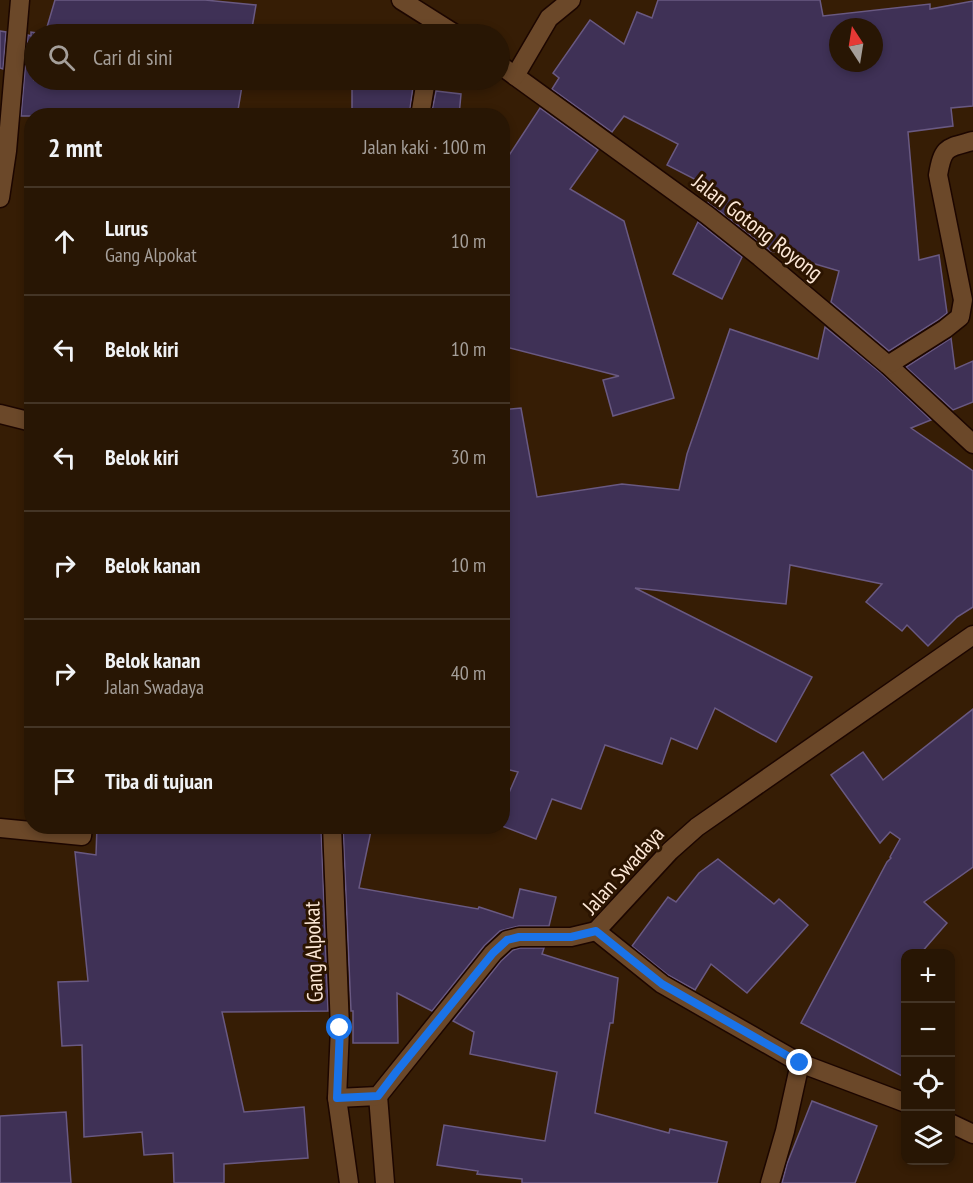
<!DOCTYPE html>
<html lang="id">
<meta charset="utf-8">
<style>
body{margin:0;font-family:"PT Sans Narrow",sans-serif;background:#301f0e;color:#f1f3f6}
.controls{position:absolute;right:18px;bottom:18px;display:grid;overflow:hidden;border-radius:12px;box-shadow:0 3px 9px #0003}
.controls button{width:54px;height:54px;display:grid;place-items:center;padding:0;border:0;border-bottom:2px solid #443526;background:#281604;color:#f1f3f6;font:30px sans-serif}
.compass{position:absolute;left:829px;top:18px;width:54px;height:54px;border-radius:50%;background:#281604;box-shadow:0 3px 9px #0003;rotate:348deg}
.stop{position:absolute;width:18px;height:18px;margin:-14px;border:4px solid #1a73e8;border-radius:50%;background:#fff}
.stop.end{background:#1a73e8;border-color:#fff;box-shadow:0 2px 6px #0008}
.list{margin:0;padding:0;list-style:none}
h2{display:flex;justify-content:space-between;align-items:center;height:78px;margin:0;padding:0 24px;font-size:26px}
h2 small{font-size:20px;font-weight:400;color:#a59f9a}
.list li{display:grid;grid-template-columns:39px 1fr auto;gap:18px;align-items:center;box-sizing:border-box;height:108px;padding:0 24px;border-top:2px solid #443526}
.list b{display:block;font-size:22px;white-space:nowrap}
.list p{margin:0;font-size:20px;white-space:nowrap;color:#a59f9a}
.list em{font-size:20px;font-style:normal;color:#a59f9a}
.icon{flex:none;width:33px;height:33px;fill:none;stroke:currentColor;stroke-width:2;stroke-linecap:round;stroke-linejoin:round}
.map{position:relative;flex:none;width:973px;height:1183px;overflow:hidden}
.search{position:absolute;background:#281604;box-shadow:0 3px 9px #0003;left:24px;top:24px;width:486px;height:66px;display:flex;align-items:center;gap:15px;box-sizing:border-box;padding:0 21px;border-radius:33px;color:#a59f9a;font-size:22px}
.panel{position:absolute;background:#281604;box-shadow:0 3px 9px #0003;left:24px;top:108px;width:486px;height:726px;border-radius:24px}
.map>svg:first-child{display:block}
.building{fill:#3f3156;stroke:#695982;stroke-width:1.5;fill-rule:evenodd}
.lines{fill:none;stroke-linecap:round;stroke-linejoin:round}
.street-casing{stroke:#1c0600;stroke-width:21}
.street{stroke:#6b4829;stroke-width:18}
.route{stroke:#1a73e8;stroke-width:8}
.labels{text-anchor:middle;stroke-width:6;stroke-linejoin:round;paint-order:stroke}
.street-label{font-size:22px;fill:#fde8d7;stroke:#2b1400}
</style>
<div class="map">
<svg width="973" height="1183" viewBox="0 0 973 1183">
<rect width="100%" height="100%" fill="#361d05"/>
<!-- building -->
<g class="building">
<polygon points="55,0 205,0 256,5 251,34 34,34 34,80 243,80 237,116 21,116 28,35 31,36 31,32 45,34"/>
<path d="M658 0H820L823 16 930 4V9L973 1V106L951 108 953 126 908 132 919 260 939 255 947 313 938 320 889 351 831 302 839 271 771 251 708 202 714 189 667 165 678 144 624 116 612 132 552 89 559 78 553 73 590 20 624 44 637 12 652 18ZM838 27H874V63H838Z"/>
<polygon points="0,31 6,32 3,69 0,68"/>
<polygon points="352,80 413,87 409,116 352,116"/>
<polygon points="436,91 461,94 459,116 431,116"/>
<polygon points="540,108 598,150 570,189 624,221 674,398 613,416 603,380 619,376 502,346 502,166"/>
<polygon points="698,222 742,257 722,299 673,274"/>
<polygon points="825,327 881,373 931,420 911,428 973,471 973,607 957,617 928,646 907,625 902,631 866,602 882,584 790,565 786,604 635,588 812,677 776,742 715,708 697,749 671,738 662,764 605,745 581,809 552,799 536,839 502,826 502,809 518,772 502,768 502,410 521,408 537,497 622,484 679,490 687,454 730,329 818,359"/>
<polygon points="951,338 955,369 973,361 973,402 953,410 906,367"/>
<polygon points="973,709 973,867 924,902 947,923 920,954 906,954 906,1078 801,1023 887,862 891,858 890,857 900,839 890,832 880,843 831,775 863,752 883,780"/>
<polygon points="97,826 321,826 328,1011 222,1012 244,1112 304,1107 308,1158 224,1164 224,1183 174,1183 173,1153 144,1155 142,1132 84,1137 82,1045 62,1046 58,982 88,981 75,852 96,855"/>
<polygon points="343,826 372,826 359,888 478,909 479,907 513,918 520,889 556,897 549,926 519,926 500,931 484,946 432,1011 397,993 398,1043 353,1043 353,1011 351,1011"/>
<polygon points="718,859 774,904 779,899 808,925 747,993 711,964 695,990 668,975 632,946 668,897 676,902 699,873"/>
<polygon points="520,948 544,948 542,954 618,978 613,1023 610,1023 595,1113 669,1133 670,1129 727,1142 717,1183 522,1183 522,1179 477,1174 478,1171 437,1165 444,1125 545,1141 557,1072 470,1054 474,1032 453,1021 501,961 513,950"/>
<polygon points="812,1101 877,1126 855,1183 782,1183 787,1164"/>
<polygon points="66,1112 71,1183 0,1183 0,1116"/>
</g>
<g class="lines">
<!-- street casing -->
<g class="street-casing">
<g id="street">
<polyline points="401,0 455,34"/>
<polyline points="500,65 707,215 760,257 888,365 973,444"/>
<polyline points="515,76 549,18 571,0"/>
<polyline points="420,116 426,80"/>
<polyline points="0,198 7,151 20,0"/>
<path d="M888 365 945 329 960 317 963 300 938 175C943 146 947 148 973 141"/>
<polyline points="0,414 32,422"/>
<polyline points="332,826 340,1028 337,1098 349,1183"/>
<polyline points="0,828 82,836 83,826"/>
<polyline points="378,1096 385,1183"/>
<polyline points="337,1098 378,1096 493,953 507,940 519,937 571,937 596,931"/>
<polyline points="906,1103 800,1063 662,984 596,931 670,851 697,827 973,635"/>
<polyline points="950,1123 973,1134"/>
<polyline points="770,1183 785,1131 800,1063"/>
</g>
</g>
<!-- street -->
<use href="#street" class="street"/>
</g>
<g class="lines">
<!-- route -->
<polyline class="route" points="340,1028 337,1098 378,1096 397,1071 493,953 507,940 519,937 571,937 596,931 662,984 800,1063"/>
</g>
<g class="labels">
<!-- street labels -->
<g class="street-label">
<text transform="translate(758 227) rotate(38)" y="8">Jalan Gotong Royong</text>
<text transform="translate(623 870) rotate(-48)" y="8">Jalan Swadaya</text>
<text transform="translate(313 952) rotate(-92)" y="8">Gang Alpokat</text>
</g>
</g>
</svg>
<div class="controls">
<button>+</button>
<button>−</button>
<button><svg class="icon" aria-label="locate" viewBox="0 0 24 24"><circle cx="12" cy="12" r="6"/><path d="M12 2v4M12 18v4M2 12h4M18 12h4"/></svg></button>
<button><svg class="icon" aria-label="layers" viewBox="0 0 24 24"><path d="M12 4l9 5-9 5-9-5zM3 14l9 5 9-5"/></svg></button>
</div>
<svg class="compass" viewBox="-18 -18 36 36"><path d="M0-13l5 13h-10z" fill="#e53935"/><path d="M0 13l5-13h-10z" fill="#a59f9a"/></svg>
<div class="stop" style="left:340px;top:1028px"></div>
<div class="stop end" style="left:800px;top:1063px"></div>
<div class="search"><svg class="icon" aria-label="search" viewBox="0 0 24 24"><circle cx="10" cy="10" r="6"/><path d="M15 15l6 6"/></svg>Cari di sini</div>
<section class="panel">
<h2>2 mnt<small>Jalan kaki · 100 m</small></h2>
<ul class="list">
<li><svg class="icon" aria-label="ahead" viewBox="0 0 24 24"><path d="M12 20V5M6 11l6-6 6 6"/></svg><div><b>Lurus</b><p>Gang Alpokat</p></div><em>10 m</em></li>
<li><svg class="icon" aria-label="left" viewBox="0 0 24 24"><path d="M17 20v-9H6M10 6l-5 5 5 5"/></svg><div><b>Belok kiri</b></div><em>10 m</em></li>
<li><svg class="icon" aria-label="left" viewBox="0 0 24 24"><path d="M17 20v-9H6M10 6l-5 5 5 5"/></svg><div><b>Belok kiri</b></div><em>30 m</em></li>
<li><svg class="icon" aria-label="right" viewBox="0 0 24 24"><path d="M7 20v-9h11M14 6l5 5-5 5"/></svg><div><b>Belok kanan</b></div><em>10 m</em></li>
<li><svg class="icon" aria-label="right" viewBox="0 0 24 24"><path d="M7 20v-9h11M14 6l5 5-5 5"/></svg><div><b>Belok kanan</b><p>Jalan Swadaya</p></div><em>40 m</em></li>
<li><svg class="icon" aria-label="arrive" viewBox="0 0 24 24"><path d="M6 21V4h12l-3 4 3 4H6"/></svg><div><b>Tiba di tujuan</b></div></li>
</ul>
</section>
</div>
